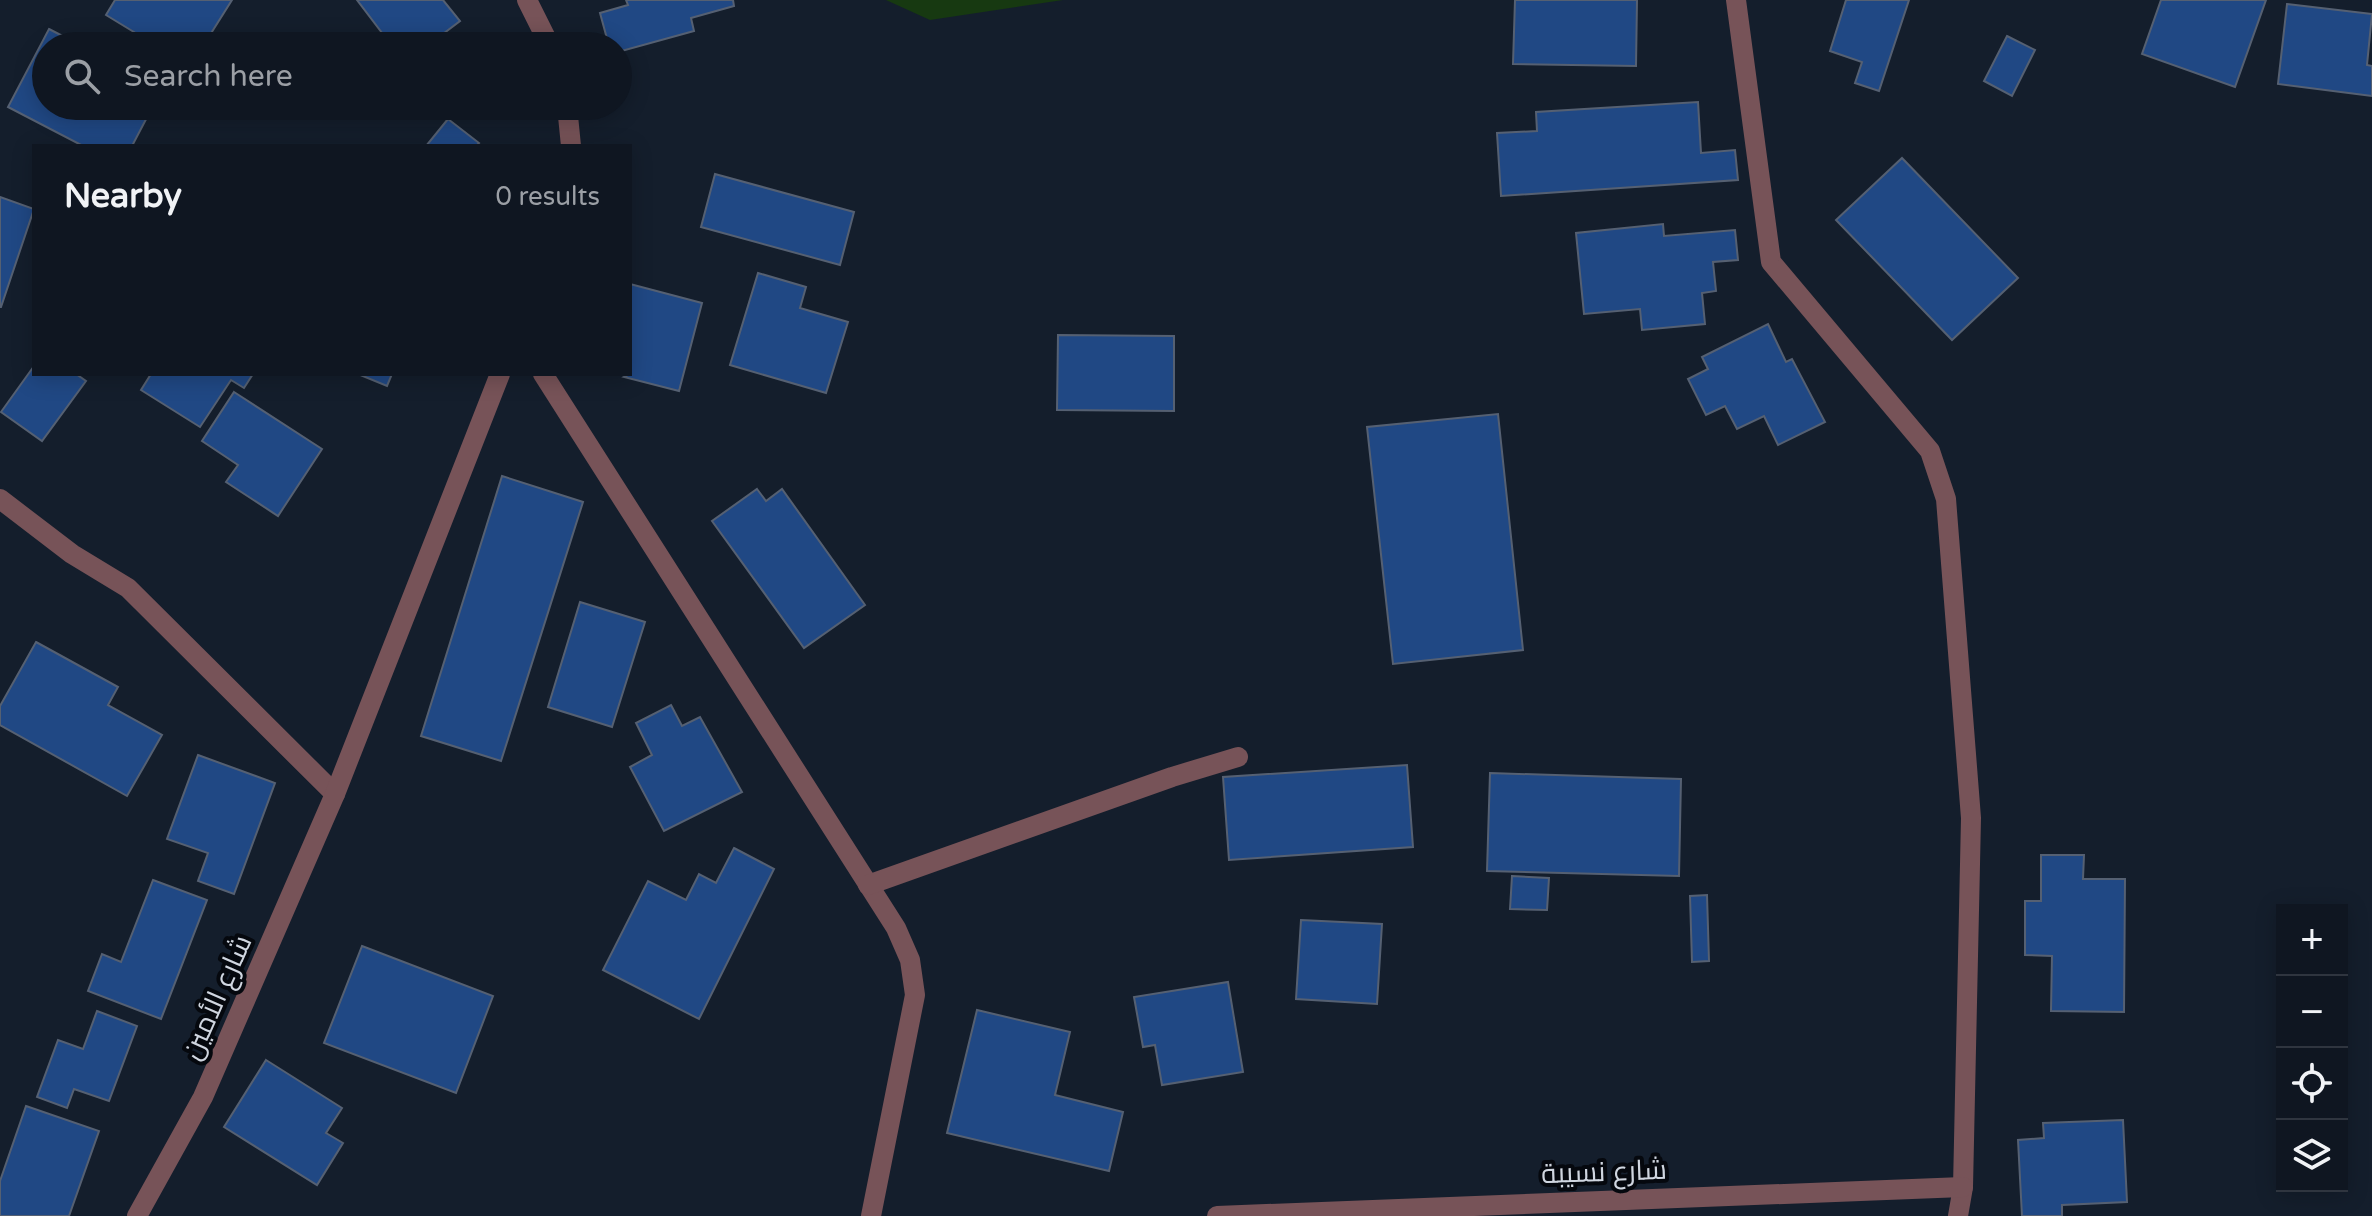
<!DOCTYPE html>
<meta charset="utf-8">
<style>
body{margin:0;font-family:"Varela Round",Cairo,sans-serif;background:#1d232e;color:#f1f3f6}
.controls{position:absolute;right:24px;bottom:24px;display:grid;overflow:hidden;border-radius:0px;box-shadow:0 4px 20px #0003}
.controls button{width:72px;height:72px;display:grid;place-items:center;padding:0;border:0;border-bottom:2px solid #2f353f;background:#0f1621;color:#f1f3f6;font:40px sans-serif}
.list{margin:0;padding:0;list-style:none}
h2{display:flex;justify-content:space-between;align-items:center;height:104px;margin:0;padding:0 32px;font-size:34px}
h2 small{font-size:26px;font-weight:400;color:#9b9fa5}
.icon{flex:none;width:44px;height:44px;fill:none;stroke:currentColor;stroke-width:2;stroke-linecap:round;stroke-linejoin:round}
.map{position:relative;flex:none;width:2372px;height:1216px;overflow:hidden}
.search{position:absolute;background:#0f1621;box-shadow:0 4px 20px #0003;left:32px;top:32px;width:600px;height:88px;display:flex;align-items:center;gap:20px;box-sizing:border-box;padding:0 28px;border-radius:44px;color:#9b9fa5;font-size:30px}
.panel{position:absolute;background:#0f1621;box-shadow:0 4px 20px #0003;left:32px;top:144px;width:600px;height:232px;border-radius:0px}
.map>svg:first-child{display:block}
.green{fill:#173911}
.building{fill:#204884;stroke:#556072;stroke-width:2}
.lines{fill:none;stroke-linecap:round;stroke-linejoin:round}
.minor{stroke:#775358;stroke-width:20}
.labels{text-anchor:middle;stroke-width:8;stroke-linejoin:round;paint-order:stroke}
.street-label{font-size:28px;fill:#d0d6e0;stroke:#05080e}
</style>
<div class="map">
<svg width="2372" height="1216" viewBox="0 0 2372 1216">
<rect width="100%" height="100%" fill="#141e2c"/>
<!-- green -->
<polygon class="green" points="886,0 1063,0 930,20"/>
<!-- building -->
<g class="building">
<polygon points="115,0 232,0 203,46 191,46 181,40 177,46 157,46 106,15"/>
<polygon points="357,0 443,0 460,21 427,46 392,46"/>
<polygon points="626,0 733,0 734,6 691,18 694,31 618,52 618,46 609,46 600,13 628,5"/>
<polygon points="1515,0 1637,0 1636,66 1513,64"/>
<polygon points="1846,0 1909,0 1879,91 1855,83 1862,62 1830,51"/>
<polygon points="2161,0 2266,0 2235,87 2142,54"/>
<polygon points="2287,4 2372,14 2367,65 2372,66 2372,96 2278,84"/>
<polygon points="49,29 82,46 46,46 46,106 153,106 132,146 83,146 8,107"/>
<polygon points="2007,36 2035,50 2012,96 1984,81"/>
<polygon points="1698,102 1701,153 1735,150 1738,180 1501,196 1497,133 1537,131 1536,112"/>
<polygon points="448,119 479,143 476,146 426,146"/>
<polygon points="1902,158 2018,278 1952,340 1836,220"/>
<polygon points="715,174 854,212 840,265 701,227"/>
<polygon points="0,197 34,209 1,307 0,307"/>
<polygon points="1663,224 1664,236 1735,230 1738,260 1713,262 1716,291 1702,293 1705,324 1642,330 1640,309 1584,314 1576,233"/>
<polygon points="758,273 806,287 800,308 848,322 826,393 730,365"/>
<polygon points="630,284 702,303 679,391 624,377 630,374"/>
<polygon points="1768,324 1786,362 1792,359 1825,422 1778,445 1764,416 1737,429 1725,406 1706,415 1688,379 1708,369 1702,357"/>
<polygon points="1058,335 1174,336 1174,411 1057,410"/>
<polygon points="34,366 34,374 76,374 86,381 42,441 1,412"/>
<polygon points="151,374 253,374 244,388 231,380 200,427 141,390"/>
<polygon points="358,374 392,374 387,386"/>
<polygon points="234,392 322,449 278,516 226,482 238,465 202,441"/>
<polygon points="1498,414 1523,650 1393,664 1367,427"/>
<polygon points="502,476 583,502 501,761 421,736"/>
<polygon points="757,489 766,501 782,489 865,605 804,648 712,521"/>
<polygon points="580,602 645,622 612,727 548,707"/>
<polygon points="36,642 118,687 108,705 162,735 127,796 0,725 0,706"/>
<polygon points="671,705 682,726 700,717 742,792 664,831 630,767 652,755 636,723"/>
<polygon points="198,755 275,783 234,894 198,881 208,853 167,839"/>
<polygon points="1407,765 1413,847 1229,860 1223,777"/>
<polygon points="1490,773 1681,779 1679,876 1487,871"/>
<polygon points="734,848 774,869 699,1019 603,970 648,881 686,900 699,874 716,883"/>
<polygon points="2041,855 2084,855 2083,879 2125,879 2124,1012 2051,1011 2052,956 2025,955 2025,901 2041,901"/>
<polygon points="1512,876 1549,878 1547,910 1510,909"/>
<polygon points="153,880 207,900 161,1019 88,991 102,954 121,962"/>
<polygon points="1707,895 1709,961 1692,962 1690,896"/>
<polygon points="1301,920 1382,924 1377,1004 1296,999"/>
<polygon points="362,946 493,996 456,1093 324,1043"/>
<polygon points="1228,982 1243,1072 1162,1085 1155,1045 1143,1047 1134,997"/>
<polygon points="977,1010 1070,1032 1055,1095 1123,1112 1109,1171 947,1133"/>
<polygon points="97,1011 137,1026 109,1101 74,1089 67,1108 37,1097 58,1040 83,1049"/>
<polygon points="266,1060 342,1108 326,1133 343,1143 317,1185 224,1127"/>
<polygon points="26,1106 99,1131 69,1216 0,1216 0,1181"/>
<polygon points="2123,1120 2127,1202 2062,1205 2062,1216 2022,1216 2018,1140 2044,1138 2043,1123"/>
</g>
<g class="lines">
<!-- minor -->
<g class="minor">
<polyline points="527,0 550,46"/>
<polyline points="1736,0 1771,262 1930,451 1946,499 1971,818 1963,1187 1958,1216"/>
<polyline points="567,106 571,146"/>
<polyline points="543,374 896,928 910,960 915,995 871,1216"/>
<polyline points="0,499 72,554 128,588 335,794"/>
<polyline points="868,885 1172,777 1238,757"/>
<polyline points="137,1216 203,1097 335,794 500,374"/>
<polyline points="1217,1216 1963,1187"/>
</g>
</g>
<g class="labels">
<!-- street labels -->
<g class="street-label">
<text transform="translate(216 997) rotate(-66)" y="10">شارع الأمين</text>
<text transform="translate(1604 1171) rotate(-2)" y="10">شارع نسيبة</text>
</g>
</g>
</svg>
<div class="controls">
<button>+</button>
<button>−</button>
<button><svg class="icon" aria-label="locate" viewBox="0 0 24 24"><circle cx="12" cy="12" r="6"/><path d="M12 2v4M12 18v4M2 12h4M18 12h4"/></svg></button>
<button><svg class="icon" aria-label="layers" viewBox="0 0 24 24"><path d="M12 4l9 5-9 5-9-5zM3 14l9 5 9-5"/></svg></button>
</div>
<div class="search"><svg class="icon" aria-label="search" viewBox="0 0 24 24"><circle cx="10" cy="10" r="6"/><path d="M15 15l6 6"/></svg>Search here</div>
<section class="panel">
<h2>Nearby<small>0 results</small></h2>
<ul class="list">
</ul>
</section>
</div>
